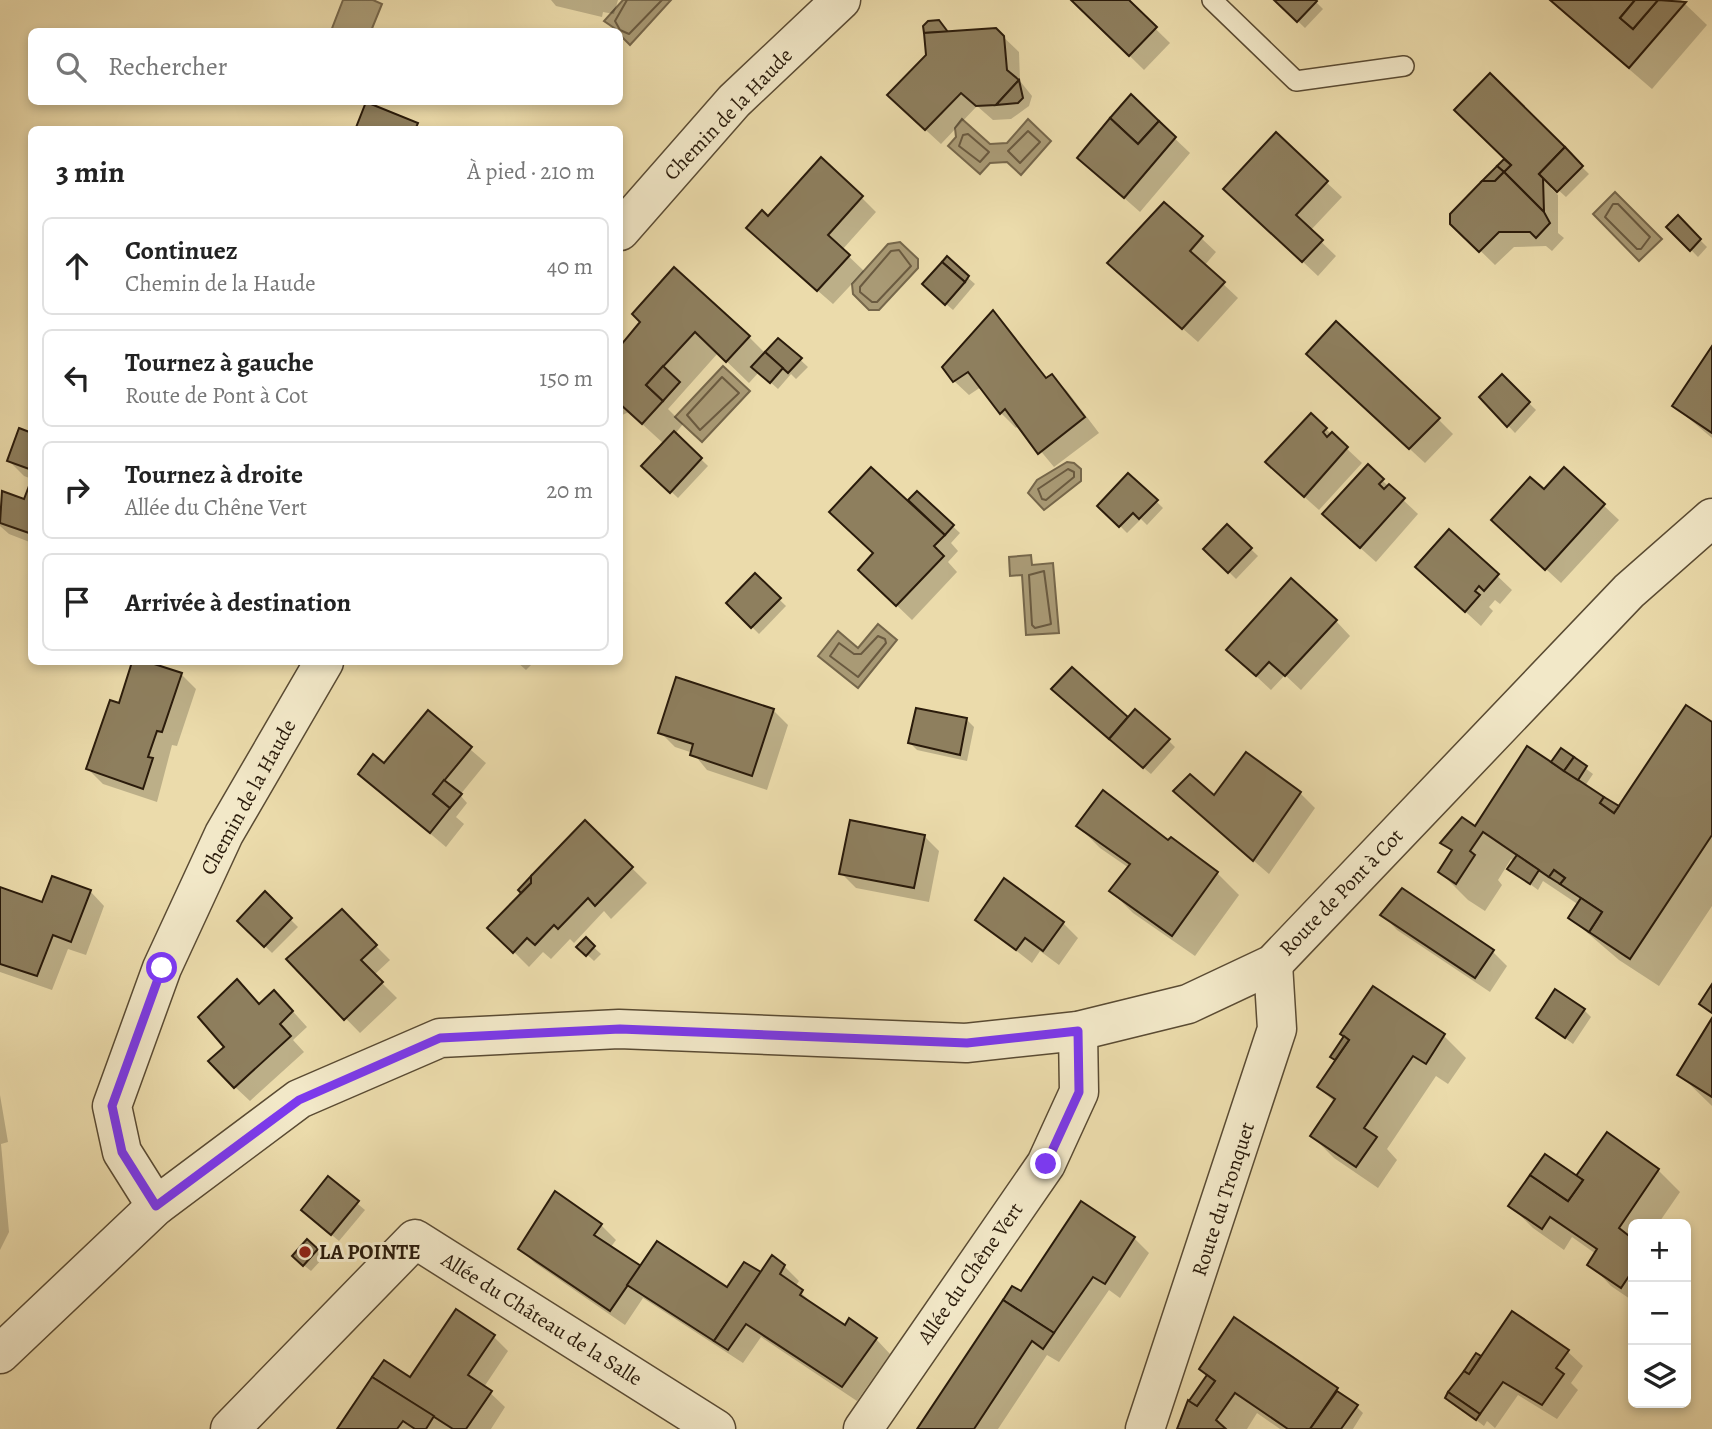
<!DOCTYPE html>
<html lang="fr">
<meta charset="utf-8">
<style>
body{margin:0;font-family:Alegreya,serif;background:#f2f2f2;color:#222}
.controls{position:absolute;right:21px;bottom:21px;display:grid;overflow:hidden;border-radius:10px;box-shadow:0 4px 10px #0003}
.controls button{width:63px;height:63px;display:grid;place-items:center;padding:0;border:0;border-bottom:2px solid #e0e0e0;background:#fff;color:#222;font:35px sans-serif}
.stop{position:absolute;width:21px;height:21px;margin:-16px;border:5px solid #7c3aed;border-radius:50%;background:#fff}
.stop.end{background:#7c3aed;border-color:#fff;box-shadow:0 2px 7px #0008}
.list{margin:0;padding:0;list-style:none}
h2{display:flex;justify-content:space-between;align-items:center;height:91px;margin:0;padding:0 28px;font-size:30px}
h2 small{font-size:23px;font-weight:400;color:#767676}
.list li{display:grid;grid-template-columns:46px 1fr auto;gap:21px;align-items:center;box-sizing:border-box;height:98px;margin:0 14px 14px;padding:0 14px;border:2px solid #e0e0e0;border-radius:10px}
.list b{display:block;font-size:26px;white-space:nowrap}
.list p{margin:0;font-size:23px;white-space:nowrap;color:#767676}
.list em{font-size:23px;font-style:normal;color:#767676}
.icon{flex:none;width:38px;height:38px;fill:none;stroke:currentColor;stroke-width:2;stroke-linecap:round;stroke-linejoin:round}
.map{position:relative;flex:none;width:1712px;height:1429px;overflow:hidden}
.search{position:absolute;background:#fff;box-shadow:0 4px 10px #0003;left:28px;top:28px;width:595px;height:77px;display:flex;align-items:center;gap:18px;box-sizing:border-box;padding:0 24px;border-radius:10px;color:#767676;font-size:26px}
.panel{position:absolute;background:#fff;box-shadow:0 4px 10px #0003;left:28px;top:126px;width:595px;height:539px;border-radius:10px}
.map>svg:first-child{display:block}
.water{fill:#a99a75;stroke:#76674b;stroke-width:2}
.shadow{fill:#0003}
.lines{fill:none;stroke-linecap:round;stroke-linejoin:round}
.shore{stroke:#6a5a40;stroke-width:2}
.building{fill:#8e7f5e;stroke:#2a1b0b;stroke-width:2}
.service-casing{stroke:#5a4b33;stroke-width:22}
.minor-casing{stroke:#5a4b33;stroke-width:41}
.tertiary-casing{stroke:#5a4b33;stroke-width:41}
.service{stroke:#f2e8c8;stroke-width:19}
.minor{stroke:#f2e8c8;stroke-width:38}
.tertiary{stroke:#f2e8c8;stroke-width:38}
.route{stroke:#7c3aed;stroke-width:9}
.poi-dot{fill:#8f2418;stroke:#f2e8c8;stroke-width:2.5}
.labels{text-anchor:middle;stroke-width:6;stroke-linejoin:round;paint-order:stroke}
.street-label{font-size:21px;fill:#2a1b0b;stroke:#f2e8c8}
.poi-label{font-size:21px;font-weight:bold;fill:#2a1b0b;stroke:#f2e8c8;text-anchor:start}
</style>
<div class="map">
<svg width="1712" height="1429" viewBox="0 0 1712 1429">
<rect width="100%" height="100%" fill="#ebdbab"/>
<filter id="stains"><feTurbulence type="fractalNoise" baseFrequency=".00286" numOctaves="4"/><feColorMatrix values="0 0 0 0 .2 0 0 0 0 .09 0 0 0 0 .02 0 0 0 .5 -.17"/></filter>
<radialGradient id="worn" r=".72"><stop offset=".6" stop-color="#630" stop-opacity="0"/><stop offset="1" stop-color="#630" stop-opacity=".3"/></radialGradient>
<!-- water -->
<g class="water">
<polygon points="343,0 373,0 382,4 371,31 331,31"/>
<polygon points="623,0 671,0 630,45 620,35 620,32 604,21"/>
<polygon points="962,119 990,144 1007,143 1028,119 1051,141 1021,175 1007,162 990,163 980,174 948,146 956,137 955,128"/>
<polygon points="1615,192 1662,239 1639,261 1593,214"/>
<polygon points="900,242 918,259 918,268 879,310 869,310 853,294 852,284 888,244"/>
<polygon points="723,366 750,391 702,442 675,417"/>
<polygon points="1067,462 1074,463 1081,469 1081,481 1044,510 1028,493 1037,480"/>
<polygon points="1031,555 1032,565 1053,563 1059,633 1026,635 1022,575 1010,576 1009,557"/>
<polygon points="878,624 897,640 858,688 818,656 838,631 858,648"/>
</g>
<!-- shadow -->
<g class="shadow">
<polygon points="551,0 618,0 614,14 603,12 602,17 556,6"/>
<polygon points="1073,0 1126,0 1170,43 1144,70"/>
<polygon points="1276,0 1314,0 1323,9 1305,28"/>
<polygon points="1549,0 1681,0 1707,25 1652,89"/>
<polygon points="996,30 1019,52 1020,81 1032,96 1029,106 1011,119 993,120 977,106 941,144 904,110 949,33"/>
<polygon points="1490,76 1589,174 1566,197 1556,188 1551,188 1558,195 1558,233 1564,238 1552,251 1546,246 1514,247 1495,265 1452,223 1513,165"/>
<polygon points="1131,97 1190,153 1140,212 1079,158"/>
<polygon points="1276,135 1342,197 1310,231 1336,256 1318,276 1240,203"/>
<polygon points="861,197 876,212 842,250 864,271 833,304 763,243 768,218"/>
<polygon points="1678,218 1707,247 1698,257 1669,227"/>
<polygon points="1201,238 1216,252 1204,266 1238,298 1198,342 1124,277"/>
<polygon points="947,259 975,284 953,310 931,291"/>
<polygon points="993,312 1048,379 1052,376 1067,391 1099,433 1054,467 1019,425 1016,428 1001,413 981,387 969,395 954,381"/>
<polygon points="643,322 749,337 766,354 779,340 808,367 796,379 791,374 778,389 759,372 749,383 718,353 668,409 683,424 675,434 708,466 678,498 644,466 664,444 629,412 620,416 620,346"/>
<polygon points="1712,349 1712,438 1674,406"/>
<polygon points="1323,369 1438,419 1453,434 1425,463"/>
<polygon points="1502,377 1536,410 1515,433 1481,397"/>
<polygon points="1311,415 1362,463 1319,510 1282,477"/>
<polygon points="32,435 32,479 24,476 9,461"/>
<polygon points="1368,467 1418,514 1376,562 1339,529"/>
<polygon points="1565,469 1619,520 1561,583 1508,534"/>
<polygon points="1129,475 1163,508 1147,525 1141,519 1127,533 1100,506"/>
<polygon points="32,483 32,543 9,534 0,526 3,493 25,501"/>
<polygon points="917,493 960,533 951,543 958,551 948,562 957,572 912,620 860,570 875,554"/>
<polygon points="1227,526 1258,556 1236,579 1206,549"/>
<polygon points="1450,531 1512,590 1500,604 1495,600 1489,607 1493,611 1481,626 1432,581"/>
<polygon points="755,576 786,606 759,634 728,603"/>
<polygon points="1336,621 1350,636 1301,690 1285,675 1271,690 1228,650"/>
<polygon points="134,662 181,674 196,689 177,746 172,745 157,802 103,784 88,769 120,705"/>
<polygon points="517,662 534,662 526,670"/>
<polygon points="1072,669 1128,720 1168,740 1175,747 1151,774 1068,704"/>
<polygon points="773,710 788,725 767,790 707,770 693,753 675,747 660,732"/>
<polygon points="428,713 486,763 460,795 467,803 456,817 464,824 446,847 360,774 384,766"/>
<polygon points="967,720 974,727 967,761 917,750 910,743"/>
<polygon points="1712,724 1712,906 1659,986 1619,960 1570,918 1579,905 1543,881 1538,890 1510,869 1515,862 1511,859 1498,880 1502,885 1485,911 1468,900 1440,872 1453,853 1443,843 1475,828 1552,764 1561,750 1593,774 1585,786 1617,808"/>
<polygon points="1246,754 1300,793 1315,808 1269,874 1190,806 1215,798"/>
<polygon points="585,822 647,883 611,919 604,911 574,943 570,939 551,959 543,952 529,967 490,928 524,893 520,890"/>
<polygon points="1078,826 1168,842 1171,840 1217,873 1239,895 1195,956 1133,913 1111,891 1129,868 1100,848"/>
<polygon points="924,836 939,851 929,902 856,888 841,873"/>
<polygon points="0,889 43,904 90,891 104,906 86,955 68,949 52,990 0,972"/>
<polygon points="265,894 298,927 272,953 239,921"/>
<polygon points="342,912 390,960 374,975 397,998 360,1033 288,959"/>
<polygon points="1383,915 1492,951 1507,966 1490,992 1397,930"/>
<polygon points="977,920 1063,923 1078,938 1059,965 1040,951 1032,963"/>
<polygon points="586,940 601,954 594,961 579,947"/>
<polygon points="260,1005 289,1007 307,1027 293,1040 304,1052 250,1101 235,1087 226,1047"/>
<polygon points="1584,1010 1591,1017 1573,1044 1538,1018"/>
<polygon points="1712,1021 1712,1106 1679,1074"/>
<polygon points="1444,1036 1466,1058 1448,1084 1436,1076 1387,1149 1397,1160 1378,1188 1334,1158 1312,1136 1335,1103 1319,1087 1337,1061 1333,1056 1346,1037"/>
<polygon points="0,1095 8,1142 1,1144 9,1232 0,1250"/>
<polygon points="1658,1170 1680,1192 1658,1224 1633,1224 1633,1301 1611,1286 1590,1264 1596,1254 1572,1237 1564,1250 1533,1228 1511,1206"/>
<polygon points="328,1179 365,1210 339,1241 310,1217"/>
<polygon points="601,1225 616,1240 610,1248 641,1269 728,1290 784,1266 799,1281 795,1287 816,1307 845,1328 876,1339 890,1354 857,1401 761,1337 743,1363 643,1298 625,1325 535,1263 520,1249"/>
<polygon points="1134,1238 1149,1253 1120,1298 1109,1290 1059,1362 1047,1355 998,1429 919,1429 1022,1294"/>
<polygon points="307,1241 324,1257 311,1271 301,1263"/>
<polygon points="1512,1313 1568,1352 1583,1366 1571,1383 1578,1390 1557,1419 1518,1395 1495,1428 1487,1421 1484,1426 1447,1398 1477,1356 1481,1359"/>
<polygon points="1235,1320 1356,1406 1363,1413 1353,1429 1280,1429 1257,1413 1247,1429 1179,1429"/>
<polygon points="493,1336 508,1351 484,1387 505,1407 491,1429 340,1429 410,1380"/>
</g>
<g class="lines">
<!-- shore -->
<g class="shore">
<polyline points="627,0 615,21 620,30 629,34 662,0"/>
<polygon points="1028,131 1040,142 1020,163 1008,151"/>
<polygon points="968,134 989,152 980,162 959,146 963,135"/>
<polygon points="1613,204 1618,204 1650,237 1641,249 1637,249 1605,217"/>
<polygon points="899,250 911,266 877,302 872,302 860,292 860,287 891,251"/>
<polygon points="722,377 739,393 700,430 687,415"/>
<polygon points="1068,469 1074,472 1074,477 1046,500 1042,499 1038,489"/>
<polygon points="1044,571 1051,624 1035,628 1032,625 1029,575"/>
<polygon points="878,636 885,639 886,643 858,677 830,656 839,643 854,654 861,654"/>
</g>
</g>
<!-- building -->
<g class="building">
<polygon points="1071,0 1129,0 1157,27 1129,56"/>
<polygon points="1274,0 1316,0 1317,1 1297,22"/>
<polygon points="1550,0 1635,0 1620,18 1633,29 1658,0 1686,2 1629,68"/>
<polygon points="1635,0 1658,0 1633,29 1620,18"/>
<polygon points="939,20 948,32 924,33 923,26 928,21"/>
<polygon points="996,28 1004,36 1007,70 1019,80 996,105 976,106 961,93 925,130 887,95 926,55 924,33"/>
<polygon points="1490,73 1565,147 1539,174 1543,178 1544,212 1504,172 1511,165 1454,110"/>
<polygon points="1019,80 1023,98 1018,103 996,105"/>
<polygon points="1131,94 1159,121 1138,144 1110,118"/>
<polygon points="366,102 418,123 415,130 355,130"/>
<polygon points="1110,118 1138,144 1159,121 1176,137 1124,198 1077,158"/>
<polygon points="1276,132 1328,181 1296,215 1323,240 1302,262 1223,189"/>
<polygon points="1565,147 1583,166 1557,192 1539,174"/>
<polygon points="821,157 863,196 828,235 850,255 817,291 746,228 762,210 768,216"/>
<polygon points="1504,159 1511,165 1504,172 1497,166"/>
<polygon points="1497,166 1504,172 1495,181 1482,181"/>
<polygon points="1504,172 1544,212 1550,223 1536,238 1530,232 1499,232 1479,252 1450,224 1450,214 1482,181 1495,181"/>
<polygon points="1164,202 1203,236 1190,251 1225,282 1182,329 1107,263"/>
<polygon points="1678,215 1701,239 1690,251 1666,227"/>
<polygon points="947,256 969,276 965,282 942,262"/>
<polygon points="942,262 965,282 945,305 922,284"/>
<polygon points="674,267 750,336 726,362 695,332 646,385 663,401 642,424 620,404 620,346 640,322 632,314"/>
<polygon points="993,310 1046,378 1052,374 1085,417 1038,454 1005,409 1000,414 968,372 953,382 942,367"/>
<polygon points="1336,321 1440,418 1409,449 1306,354"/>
<polygon points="778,338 802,358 788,373 765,352"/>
<polygon points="1712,346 1712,433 1672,406"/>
<polygon points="765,352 783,368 770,383 751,367"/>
<polygon points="663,366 680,382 663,401 646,385"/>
<polygon points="1502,374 1530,402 1507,427 1479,397"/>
<polygon points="1311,413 1327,428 1323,432 1327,437 1332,432 1348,447 1304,497 1265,462"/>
<polygon points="19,428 32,433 32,470 7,461"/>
<polygon points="674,431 702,458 670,493 641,466"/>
<polygon points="1368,464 1384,479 1379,484 1384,489 1389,484 1405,498 1360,548 1322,514"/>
<polygon points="871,467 945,535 934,546 944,556 896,606 858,570 873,553 829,512"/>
<polygon points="1564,467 1605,504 1545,570 1491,520 1530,477 1544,489"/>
<polygon points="1128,473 1158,500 1139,519 1133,513 1119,527 1097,506"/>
<polygon points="32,478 32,534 0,523 2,491 24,499"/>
<polygon points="917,491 954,525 945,535 908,500"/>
<polygon points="1227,524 1252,548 1228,573 1203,549"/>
<polygon points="1449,529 1499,574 1484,591 1479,586 1475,591 1480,595 1465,612 1415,567"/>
<polygon points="755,573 781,598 751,628 726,603"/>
<polygon points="1291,578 1337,620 1285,676 1269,662 1256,676 1226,650"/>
<polygon points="132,662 148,662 182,673 162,732 157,731 148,757 153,758 143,789 86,769 110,700 119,703"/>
<polygon points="1072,667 1128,717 1109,739 1051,689"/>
<polygon points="676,677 774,709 752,776 690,755 693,744 658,733"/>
<polygon points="1686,705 1712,722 1712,835 1630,959 1589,932 1602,912 1560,884 1565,878 1554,870 1549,877 1483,832 1470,851 1475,855 1456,884 1438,872 1452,850 1440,843 1462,817 1475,826 1527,746 1604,797 1600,803 1614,813"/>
<polygon points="916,708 967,718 960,755 908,743"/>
<polygon points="1135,709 1170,739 1143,768 1109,739"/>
<polygon points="428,710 472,747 433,794 450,808 430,833 358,774 373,754 384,763"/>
<polygon points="1561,748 1574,757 1564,771 1551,762"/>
<polygon points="1246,752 1301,792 1253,861 1173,791 1190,774 1214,795"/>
<polygon points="1574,757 1587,766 1578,780 1564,771"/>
<polygon points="444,780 462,794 450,808 433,794"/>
<polygon points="1103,790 1168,840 1171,837 1218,872 1172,936 1109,891 1130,864 1076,826"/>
<polygon points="1604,797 1619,806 1614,813 1600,803"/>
<polygon points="585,820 633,867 595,906 588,898 558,929 554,925 535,945 527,938 513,953 487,928 531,883 531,876"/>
<polygon points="850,820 925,835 914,888 839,874"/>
<polygon points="1517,855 1539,870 1530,884 1507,869"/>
<polygon points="1554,870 1565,878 1560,884 1549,877"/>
<polygon points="52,876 91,890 71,942 53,935 37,976 0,964 0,887 42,902"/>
<polygon points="531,876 531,883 521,893 518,890"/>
<polygon points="1004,878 1064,922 1043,951 1025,938 1016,950 975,920"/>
<polygon points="1402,888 1494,950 1475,978 1380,915"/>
<polygon points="265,891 292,918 264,947 237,921"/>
<polygon points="1581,898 1602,912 1589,932 1568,918"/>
<polygon points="342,909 377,945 361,960 383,982 344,1020 286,959"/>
<polygon points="586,937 595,946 586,956 576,947"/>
<polygon points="237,979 259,1004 274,990 293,1011 280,1024 291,1036 234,1088 208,1061 224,1047 198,1017"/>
<polygon points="1712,984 1712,1013 1699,1004"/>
<polygon points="1373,986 1445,1034 1426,1064 1413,1056 1364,1128 1377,1137 1356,1167 1310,1136 1335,1099 1317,1087 1349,1040 1340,1034"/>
<polygon points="1555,989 1585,1009 1565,1038 1536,1018"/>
<polygon points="1712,1018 1712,1097 1677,1075"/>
<polygon points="1344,1036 1349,1040 1335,1060 1330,1057"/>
<polygon points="1607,1132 1659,1169 1619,1228 1633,1239 1633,1270 1621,1288 1587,1265 1597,1249 1550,1217 1542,1229 1508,1206 1530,1175 1568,1201 1583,1180 1576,1176"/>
<polygon points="1545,1154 1583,1180 1568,1201 1530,1175"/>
<polygon points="328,1176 359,1201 331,1235 301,1210"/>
<polygon points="555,1191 602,1224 594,1235 641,1266 610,1311 518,1249"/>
<polygon points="1081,1201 1135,1237 1105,1284 1093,1277 1054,1333 1003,1300 1012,1286 1021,1291"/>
<polygon points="307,1239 318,1249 303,1266 292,1256"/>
<polygon points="657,1241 727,1287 744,1262 761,1272 714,1341 627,1285"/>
<polygon points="772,1255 785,1265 780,1274 803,1290 800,1295 845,1325 849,1318 877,1338 842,1387 746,1324 728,1350 714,1341"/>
<polygon points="1003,1300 1054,1333 1043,1349 1032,1341 974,1429 917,1429"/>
<polygon points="456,1309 495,1335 468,1375 492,1391 466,1429 453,1429 372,1377 384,1360 410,1377"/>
<polygon points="1512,1311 1569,1350 1556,1368 1564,1374 1542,1405 1503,1382 1480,1414 1448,1392 1464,1371 1469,1374"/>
<polygon points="1234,1317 1338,1388 1310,1429 1288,1429 1235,1393 1216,1420 1226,1429 1177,1429 1188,1400 1197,1406 1215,1381 1199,1369"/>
<polygon points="1476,1353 1481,1356 1469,1374 1464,1371"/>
<polygon points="1207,1375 1215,1381 1197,1406 1189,1401"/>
<polygon points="372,1377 434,1416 426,1429 415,1429 403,1421 397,1429 337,1429"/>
<polygon points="1337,1391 1358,1405 1341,1429 1310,1429"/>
<polygon points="1448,1392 1480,1414 1476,1420 1445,1398"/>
</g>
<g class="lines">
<!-- service casing -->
<g class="service-casing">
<polyline id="service" points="1212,0 1296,81 1404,66"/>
</g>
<!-- minor casing -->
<g class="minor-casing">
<g id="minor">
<polyline points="620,231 734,101 841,0"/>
<polyline points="156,1206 122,1152 112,1106 162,968 224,834 324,662"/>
<polyline points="230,1429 415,1239 716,1429"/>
<polyline points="863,1429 1046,1164 1079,1092 1078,1031"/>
</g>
</g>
<!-- tertiary casing -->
<g class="tertiary-casing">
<g id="tertiary">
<polyline points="0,1354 156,1206 299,1099 440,1038 619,1029 966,1043 1078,1031 1188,1004 1273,964 1629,591 1712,518"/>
<polyline points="1145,1429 1277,1029 1273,964"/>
</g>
</g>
<!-- service -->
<use href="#service" class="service"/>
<!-- minor -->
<use href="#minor" class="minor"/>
<!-- tertiary -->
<use href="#tertiary" class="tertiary"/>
</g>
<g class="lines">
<!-- route -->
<polyline class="route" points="162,968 112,1106 122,1152 156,1206 299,1100 440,1038 620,1029 967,1043 1078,1031 1079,1092 1046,1164"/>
</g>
<!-- markers -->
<circle class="poi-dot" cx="305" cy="1252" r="7"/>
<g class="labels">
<!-- street labels -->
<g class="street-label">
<text transform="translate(728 114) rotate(-46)" y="7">Chemin de la Haude</text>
<text transform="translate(248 797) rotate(-61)" y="7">Chemin de la Haude</text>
<text transform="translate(1341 892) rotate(-46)" y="7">Route de Pont à Cot</text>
<text transform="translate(1223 1199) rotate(-72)" y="7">Route du Tronquet</text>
<text transform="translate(970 1273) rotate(-55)" y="7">Allée du Chêne Vert</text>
<text transform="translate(542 1319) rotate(32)" y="7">Allée du Château de la Salle</text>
</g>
<!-- poi labels -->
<g class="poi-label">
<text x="319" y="1259">LA POINTE</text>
</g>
</g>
<rect width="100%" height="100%" filter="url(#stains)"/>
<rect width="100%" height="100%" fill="url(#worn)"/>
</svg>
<div class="controls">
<button>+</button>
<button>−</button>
<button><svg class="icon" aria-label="layers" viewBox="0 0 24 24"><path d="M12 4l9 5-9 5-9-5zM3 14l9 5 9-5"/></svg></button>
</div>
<div class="stop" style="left:162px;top:968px"></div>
<div class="stop end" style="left:1046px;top:1164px"></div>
<div class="search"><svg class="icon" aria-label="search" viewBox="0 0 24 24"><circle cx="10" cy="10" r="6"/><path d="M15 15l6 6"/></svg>Rechercher</div>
<section class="panel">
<h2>3 min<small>À pied · 210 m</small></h2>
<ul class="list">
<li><svg class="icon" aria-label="ahead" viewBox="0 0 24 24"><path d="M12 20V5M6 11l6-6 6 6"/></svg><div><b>Continuez</b><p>Chemin de la Haude</p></div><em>40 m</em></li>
<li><svg class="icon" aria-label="left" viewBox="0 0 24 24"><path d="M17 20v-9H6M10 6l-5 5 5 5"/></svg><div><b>Tournez à gauche</b><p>Route de Pont à Cot</p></div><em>150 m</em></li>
<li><svg class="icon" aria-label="right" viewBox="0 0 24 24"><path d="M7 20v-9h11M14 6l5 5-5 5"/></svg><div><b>Tournez à droite</b><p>Allée du Chêne Vert</p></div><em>20 m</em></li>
<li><svg class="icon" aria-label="arrive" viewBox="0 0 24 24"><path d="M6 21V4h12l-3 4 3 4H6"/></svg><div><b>Arrivée à destination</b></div></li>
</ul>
</section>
</div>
